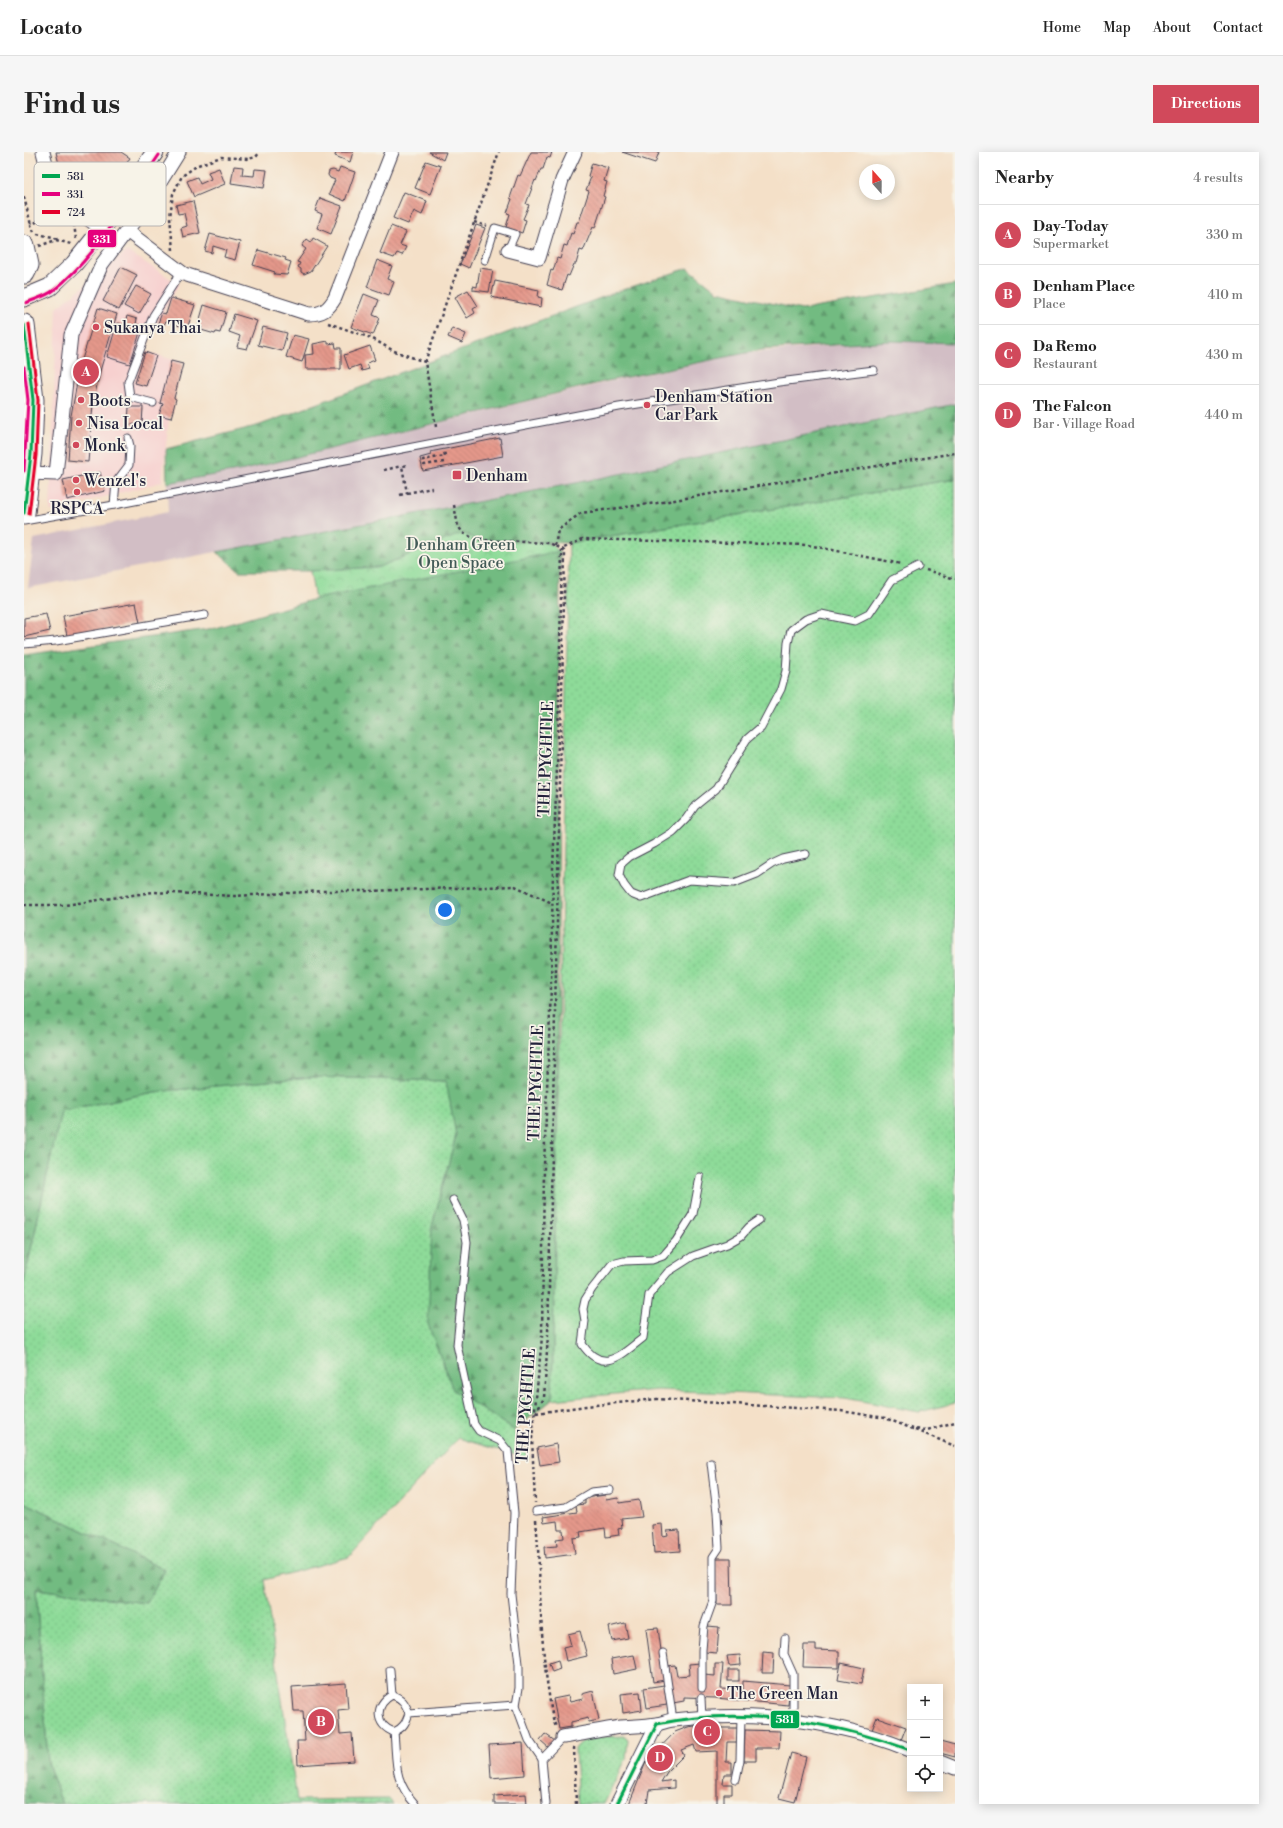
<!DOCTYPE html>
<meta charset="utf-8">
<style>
body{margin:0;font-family:"Libre Bodoni",serif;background:#f6f6f6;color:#222}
.controls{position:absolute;right:12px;bottom:12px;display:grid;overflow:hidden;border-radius:0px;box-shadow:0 2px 10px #0003}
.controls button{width:36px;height:36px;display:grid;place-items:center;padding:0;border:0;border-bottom:1px solid #e0e0e0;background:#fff;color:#222;font:20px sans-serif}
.compass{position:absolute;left:835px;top:12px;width:36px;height:36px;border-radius:50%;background:#fff;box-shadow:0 2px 10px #0003;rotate:339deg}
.you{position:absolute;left:421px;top:758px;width:14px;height:14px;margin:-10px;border:3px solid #fff;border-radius:50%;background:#1a73e8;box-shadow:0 0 0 6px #1a73e833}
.badge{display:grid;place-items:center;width:26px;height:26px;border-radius:50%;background:#d1495b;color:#fff;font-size:13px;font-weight:700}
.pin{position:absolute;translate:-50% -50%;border:2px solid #fff;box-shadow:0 1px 4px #0006}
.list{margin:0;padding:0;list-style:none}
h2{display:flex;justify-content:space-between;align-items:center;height:52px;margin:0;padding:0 16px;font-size:17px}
h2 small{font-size:13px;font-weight:400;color:#767676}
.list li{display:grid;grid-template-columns:26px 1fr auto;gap:12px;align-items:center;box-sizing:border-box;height:60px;padding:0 16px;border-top:1px solid #e0e0e0}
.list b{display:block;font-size:15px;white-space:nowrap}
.list p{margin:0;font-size:13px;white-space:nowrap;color:#767676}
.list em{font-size:13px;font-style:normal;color:#767676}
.icon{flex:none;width:22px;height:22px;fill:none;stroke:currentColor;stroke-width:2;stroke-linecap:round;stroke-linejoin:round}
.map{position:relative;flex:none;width:931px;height:1652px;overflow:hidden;border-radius:0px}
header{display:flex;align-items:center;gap:24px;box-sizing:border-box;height:56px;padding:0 20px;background:#fff;border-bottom:1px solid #e0e0e0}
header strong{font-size:19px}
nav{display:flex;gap:22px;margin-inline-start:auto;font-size:14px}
.intro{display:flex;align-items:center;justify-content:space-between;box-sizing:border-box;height:96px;padding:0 24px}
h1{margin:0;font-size:28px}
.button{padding:10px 18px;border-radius:0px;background:#d1495b;color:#fff;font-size:14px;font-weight:700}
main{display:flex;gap:24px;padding:0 24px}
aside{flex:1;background:#fff;border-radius:0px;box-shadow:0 2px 10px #0003}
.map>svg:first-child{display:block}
.built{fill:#f7d0cf}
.railway{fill:#d2bec5}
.grass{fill:url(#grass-dots);stroke:#587e6a}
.forest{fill:url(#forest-firs);stroke:#4a6e5e}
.park{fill:url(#park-crowns);stroke:#587e6a}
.building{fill:url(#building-back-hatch)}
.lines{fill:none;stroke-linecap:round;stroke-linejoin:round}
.service-casing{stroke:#423e50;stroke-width:9}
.minor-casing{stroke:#423e50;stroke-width:15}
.tertiary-casing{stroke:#423e50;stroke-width:19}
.primary-casing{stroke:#423e50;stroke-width:23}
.path{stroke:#423e50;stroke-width:2.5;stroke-dasharray:3 3;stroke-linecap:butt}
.service{stroke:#fff;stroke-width:7}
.minor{stroke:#fff;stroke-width:13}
.tertiary{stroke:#fff;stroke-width:17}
.primary{stroke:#fff;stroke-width:21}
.bus-1-casing{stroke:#f7f3e8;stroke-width:6}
.bus-2-casing{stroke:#f7f3e8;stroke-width:6}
.bus-3-casing{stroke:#f7f3e8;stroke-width:6}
.bus-1{stroke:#00a651;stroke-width:3}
.bus-2{stroke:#e5007d;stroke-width:3}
.bus-3{stroke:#e4002b;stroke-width:3}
.poi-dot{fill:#d1495b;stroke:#f7f3e8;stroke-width:1.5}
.labels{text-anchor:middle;stroke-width:3.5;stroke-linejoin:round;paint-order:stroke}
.poi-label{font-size:16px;fill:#22223b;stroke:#f7f3e8;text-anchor:start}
.park-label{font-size:16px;fill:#425a57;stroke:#f7f3e8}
.street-label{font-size:16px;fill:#22223b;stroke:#f7f3e8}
.key{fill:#f7f3e8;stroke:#b7b4b4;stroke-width:1}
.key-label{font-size:11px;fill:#22223b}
.line-badge{stroke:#f7f3e8;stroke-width:1.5}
.badge-label{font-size:11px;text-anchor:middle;font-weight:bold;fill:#fff}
</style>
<header>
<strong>Locato</strong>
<nav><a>Home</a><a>Map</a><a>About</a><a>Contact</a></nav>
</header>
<div class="intro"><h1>Find us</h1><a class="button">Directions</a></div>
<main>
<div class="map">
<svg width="931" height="1652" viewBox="0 0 931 1652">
<defs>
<pattern id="grass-dots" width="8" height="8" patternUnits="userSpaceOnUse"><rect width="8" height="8" fill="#8edb99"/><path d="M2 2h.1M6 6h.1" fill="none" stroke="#7abc85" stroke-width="1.8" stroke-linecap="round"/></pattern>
<pattern id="forest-firs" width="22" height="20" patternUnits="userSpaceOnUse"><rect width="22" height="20" fill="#72bb81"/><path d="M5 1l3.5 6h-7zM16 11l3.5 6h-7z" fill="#5d986b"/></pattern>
<pattern id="park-crowns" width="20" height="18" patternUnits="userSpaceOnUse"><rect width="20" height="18" fill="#8edb99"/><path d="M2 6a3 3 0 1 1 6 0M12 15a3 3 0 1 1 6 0" fill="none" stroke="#7abc85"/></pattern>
<pattern id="building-back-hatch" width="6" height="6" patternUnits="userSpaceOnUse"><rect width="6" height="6" fill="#e5998b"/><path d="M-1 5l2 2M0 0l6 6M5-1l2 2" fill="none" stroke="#b97c73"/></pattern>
</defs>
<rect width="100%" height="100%" fill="#f7f3e8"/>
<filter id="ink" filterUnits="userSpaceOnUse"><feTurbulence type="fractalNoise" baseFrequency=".025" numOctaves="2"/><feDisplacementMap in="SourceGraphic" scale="8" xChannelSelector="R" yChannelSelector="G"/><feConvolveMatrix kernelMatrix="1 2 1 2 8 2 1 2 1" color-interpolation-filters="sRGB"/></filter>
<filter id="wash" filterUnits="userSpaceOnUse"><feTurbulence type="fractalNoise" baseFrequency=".012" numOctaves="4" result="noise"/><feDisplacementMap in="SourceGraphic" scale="16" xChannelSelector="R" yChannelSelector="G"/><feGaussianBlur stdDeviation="0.9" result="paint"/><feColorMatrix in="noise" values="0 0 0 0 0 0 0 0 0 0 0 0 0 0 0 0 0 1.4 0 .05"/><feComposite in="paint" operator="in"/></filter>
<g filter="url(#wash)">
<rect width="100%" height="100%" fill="#f4e0c8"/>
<!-- built -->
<polygon class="built" points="103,99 155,132 118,198 159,211 145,266 138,330 26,359 33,156"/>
<!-- railway -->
<polygon class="railway" points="866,189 931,191 931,252 552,331 4,436 10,387 144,360 143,331 220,318 588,229 724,201"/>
<!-- grass -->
<g class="grass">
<polygon points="931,327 931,1251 895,1260 821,1246 633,1238 528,1248 545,391"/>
<polygon points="287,925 423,929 432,983 408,1075 429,1238 490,1278 505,1307 434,1286 325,1405 240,1428 273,1648 365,1647 369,1652 38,1652 24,1611 12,1437 123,1451 141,1418 0,1350 0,1130 37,959 130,940"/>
<path d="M601 1584 604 1587 602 1607 580 1652H554L551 1597C560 1582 585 1585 601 1584Z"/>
</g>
<!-- forest -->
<g class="forest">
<polygon points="664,116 693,139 778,158 931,132 931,191 866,189 737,198 583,229 220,318 143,331 142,297 236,273 595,139"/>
<polygon points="931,252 931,327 545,391 453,388 439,381 355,415 286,419 215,419 193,400 552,331"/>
<polygon points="536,399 533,963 528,1248 490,1278 429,1238 404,1172 408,1075 432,983 422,929 287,925 130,940 37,959 0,1130 0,503 191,476 291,447"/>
<polygon points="0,1350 141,1418 123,1451 12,1437 24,1611 38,1652 0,1652"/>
</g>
<!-- park -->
<polygon class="park" points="439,381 453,388 518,390 531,394 530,396 536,399 291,447 286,419 355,415"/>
<g id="blocks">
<!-- building -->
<g class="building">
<polygon points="32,0 97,0 106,6 91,27 47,38 42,19 37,20"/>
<polygon points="312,0 329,0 326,10 311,4"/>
<polygon points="405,0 422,0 419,8"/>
<polygon points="507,0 528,0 526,6 523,5 519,17 517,17 512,29 511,28 502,52 505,53 499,67 502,68 498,81 482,75 486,62 483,61 488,47 486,46 494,23 496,24"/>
<polygon points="598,0 635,0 631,11"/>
<polygon points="402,9 417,14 406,42 391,36"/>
<polygon points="568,11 584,16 580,29 583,30 579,44 581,45 571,76 569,75 559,99 556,98 552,112 550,112 545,124 543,123 538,138 523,133 527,118 529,119 533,106 536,107 540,93 543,94 547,81 549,82 553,70 555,70 565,39 562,38 567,25 564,24"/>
<polygon points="210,14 219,15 218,23 230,24 231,17 243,18 240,36 207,31"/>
<polygon points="316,15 331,20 321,49 305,42 311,28 306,26 304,23 305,19 309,18 314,20"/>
<polygon points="195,16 201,32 170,45 163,29 173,25 176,32 187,27 184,20"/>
<polygon points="380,40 403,49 398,63 390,59 384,72 369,66"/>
<polygon points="296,46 318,54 307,82 293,76 298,62 291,59"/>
<polygon points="169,49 176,81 159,85 157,76 163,74 160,61 154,62 152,53"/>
<polygon points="452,73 461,76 445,116 436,112"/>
<polygon points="367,74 382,80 376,93 382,95 378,103 373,101 370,106 356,101"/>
<polygon points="186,82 216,90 211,108 200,105 202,98 189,94 188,101 181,99"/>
<polygon points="289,86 303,94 287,119 280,122 277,120 277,117 274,115 276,111 273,110 282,97 278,94 283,87 287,90"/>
<polygon points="234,98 262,106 261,108 267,110 263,123 250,122 251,120 229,113"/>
<polygon points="353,108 368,114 363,127 370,130 365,143 343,135"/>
<polygon points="97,115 113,123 95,158 79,149"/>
<polygon points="456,116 469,118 465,140 449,138 449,134 453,135"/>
<polygon points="471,129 515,138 514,145 518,146 517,155 467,145"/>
<polygon points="112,134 127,142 115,162 100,154"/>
<polygon points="444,138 454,154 449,157 451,161 443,166 431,145"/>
<polygon points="340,142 355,148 349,163 356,166 349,183 327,175"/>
<polygon points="147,146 171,153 164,174 159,173 159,175 142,169 140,173 134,171 138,161 142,162"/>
<polygon points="180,153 202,160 196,181 192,180 191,182 177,178 178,175 174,174"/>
<polygon points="74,156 93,162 76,219 69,252 64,310 44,308 47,264 56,214"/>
<polygon points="210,162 233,169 223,197 213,195 216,184 205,180"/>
<polygon points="103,164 113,167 112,172 118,174 106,212 83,205 93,171 100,173"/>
<polygon points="239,175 263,181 258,199 234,193"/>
<polygon points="428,176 442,182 438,191 424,185"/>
<polygon points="269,183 285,187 278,210 262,205"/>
<polygon points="304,189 304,192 311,191 312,196 317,196 317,217 282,217 281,203 290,202 289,192"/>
<polygon points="346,194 351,208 343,211 345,217 338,219 336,213 325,217 320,203"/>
<polygon points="121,200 132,204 122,234 111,231"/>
<polygon points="147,209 159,212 150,246 152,247 147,266 135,263 139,252 136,251"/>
<polygon points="105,255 119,255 118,273 104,272"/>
<polygon points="476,286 479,304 399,319 396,306 407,303 406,300"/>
<polygon points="76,320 81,339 43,348 39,328"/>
<polygon points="112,451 116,471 43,484 39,464"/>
<polygon points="22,462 26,479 0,485 0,466"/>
<polygon points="532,1292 535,1310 516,1313 513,1296"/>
<polygon points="581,1343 582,1348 594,1346 595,1351 615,1348 618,1365 597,1367 598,1376 594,1377 595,1383 582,1385 581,1376 556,1380 557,1385 549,1386 551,1402 521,1406 520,1395 533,1394 532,1387 540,1386 539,1378 534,1378 533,1369 520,1371 519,1365 553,1360 552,1353 561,1352 561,1346"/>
<polygon points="638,1372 639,1385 644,1384 643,1379 655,1378 656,1399 630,1401 628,1373"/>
<polygon points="692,1406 707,1406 708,1453 693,1453"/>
<polygon points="601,1471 604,1486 588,1489 585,1475"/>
<polygon points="683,1474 695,1475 693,1501 681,1500"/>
<polygon points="634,1476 641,1528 629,1530 622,1477"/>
<polygon points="556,1479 563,1504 542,1509 539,1495 547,1493 544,1482"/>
<polygon points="780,1493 792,1493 792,1498 815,1499 815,1516 779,1515"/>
<polygon points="739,1500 750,1501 749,1521 738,1521"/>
<polygon points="610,1503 613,1517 589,1522 587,1507"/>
<polygon points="716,1503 717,1513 705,1514 703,1504"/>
<polygon points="534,1508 536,1517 528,1520 525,1511"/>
<polygon points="676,1511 680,1523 691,1524 691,1512 699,1512 697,1537 719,1538 719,1529 766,1533 764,1553 692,1546 660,1545 660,1549 649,1551 643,1514 651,1513 653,1524 666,1523 665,1512"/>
<polygon points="817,1511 840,1516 837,1532 814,1528"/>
<rect x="704" y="1518" width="11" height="11"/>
<polygon points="322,1531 324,1557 314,1558 316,1582 328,1581 330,1609 274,1613 273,1589 281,1589 279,1559 270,1559 268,1535"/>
<polygon points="640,1533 643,1553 623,1556 620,1536"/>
<polygon points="569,1539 575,1568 565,1570 564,1566 547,1570 547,1575 535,1577 529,1547 544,1544 546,1550 559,1547 558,1542"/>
<polygon points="616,1540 618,1558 599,1561 597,1542"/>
<polygon points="853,1565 882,1575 877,1588 848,1578"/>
<polygon points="683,1572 694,1576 714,1576 713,1590 703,1590 702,1610 708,1610 708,1622 700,1622 699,1632 708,1632 708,1642 700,1642 700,1652 693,1652 693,1599 672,1600 670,1593 657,1598 660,1603 643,1620 637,1630 650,1628 650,1636 625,1638 623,1652 605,1652 622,1610 651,1580 664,1575"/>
<polygon points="721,1578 756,1579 755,1596 732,1596 732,1609 720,1609"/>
<polygon points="521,1582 531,1589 525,1596 516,1588"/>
<polygon points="916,1589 931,1593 931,1605 916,1601"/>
<polygon points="499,1591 501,1623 467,1626 465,1593"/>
<polygon points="767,1601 782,1605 771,1650 755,1646"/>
<polygon points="502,1642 503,1652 470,1652 470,1644"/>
</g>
</g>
</g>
<g filter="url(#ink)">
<use href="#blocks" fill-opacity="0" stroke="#423e50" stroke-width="1"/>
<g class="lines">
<!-- service casing -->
<g class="service-casing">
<g id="service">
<polyline points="461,108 471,76 491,82 484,98"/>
<polyline points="129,251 106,245 104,230 129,164 157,120"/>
<polyline points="90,353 92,330 105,313 106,294 104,286"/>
<polyline points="0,369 90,353 595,255 755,230 850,218"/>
<polyline points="0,492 32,489 181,463"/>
<polyline points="782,702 759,707 748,712 733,722 710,731 665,728 617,746 607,742 600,733 595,723 597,712 605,705 630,692 649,680 662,667 671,654 692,637 723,587 737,575 757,537 762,519 764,491 767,478 782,467 797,462 831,469 845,462 868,428 894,415"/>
<path d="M676 1025 669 1062 652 1089 639 1104 628 1108 600 1109 588 1112 568 1137 561 1148 559 1157 561 1169 558 1192C579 1223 597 1203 619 1186L625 1143 644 1120 669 1104 703 1092 717 1084 725 1075 735 1068"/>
<polyline points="429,1048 439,1068 443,1090 433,1193 450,1272 455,1279 476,1289 484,1299 490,1361 487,1442 495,1512 495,1536 492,1553 505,1588 518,1607"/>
<polyline points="512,1359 542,1355 567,1340 586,1338"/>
<polyline points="761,1486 760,1502 769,1522 769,1567"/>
<polyline points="639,1501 649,1568"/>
<polyline points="366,1518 368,1543"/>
<polyline points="678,1536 678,1498 680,1474 689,1449 689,1405 695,1396 693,1360 687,1311"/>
<polyline points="677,1546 678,1566"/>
<path d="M385 1561C381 1551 378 1546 368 1543 350 1553 351 1573 370 1580 379 1576 382 1571 385 1561L492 1553"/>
<path d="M370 1580C373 1611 369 1628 391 1652"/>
<polyline points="712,1627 716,1608 717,1564"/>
<polyline points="522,1652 518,1607 539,1585"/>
</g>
</g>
<!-- minor casing -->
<g class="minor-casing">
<g id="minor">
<path d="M19 0C26 36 49 57 78 77"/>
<polyline points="103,43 122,53 155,0"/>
<path d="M103 79 160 122 285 162C298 162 304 158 311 146L368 0"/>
<polyline points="484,98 515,106 538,28 551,0"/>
<polyline points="5,321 32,322 47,183 78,112 122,53"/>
<path d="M539 1585C558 1582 577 1578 596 1575 608 1574 621 1574 633 1572 639 1571 644 1568 650 1568 730 1559 811 1568 886 1598"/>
<polyline points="916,1610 931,1616"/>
<polyline points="593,1652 633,1572"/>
</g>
</g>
<!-- tertiary casing -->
<g class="tertiary-casing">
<polyline id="tertiary" points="0,146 26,135 50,112 78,77 131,0"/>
</g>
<!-- primary casing -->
<g class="primary-casing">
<g id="primary">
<polyline points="0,94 4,113 0,121"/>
<polyline points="0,173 9,248 7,302 0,361"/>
</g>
</g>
<!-- path -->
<g class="path">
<polyline points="0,45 7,73"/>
<polyline points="450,70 463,74"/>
<polyline points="50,72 52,87"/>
<polyline points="10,80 7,73 35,57"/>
<polyline points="13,82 29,85 35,88"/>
<polyline points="15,94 32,88 47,92"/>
<polyline points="149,98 146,65 149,42 158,24 174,13 197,5 224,7 232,5 236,0"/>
<polyline points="304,171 347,186 370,199 401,210"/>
<polyline points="412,275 401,210 475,0"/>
<polyline points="420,310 400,313 399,308 421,304 420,299"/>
<polyline points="360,318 378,314"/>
<polyline points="383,341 408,336"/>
<polyline points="376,343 383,341 378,314 385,313"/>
<polyline points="430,353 434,374 439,381 453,388 525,391 538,397 534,590 529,717 527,835 520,1014 518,1185 508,1287 511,1351"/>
<polyline points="531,394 534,378 557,361 633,351 931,301"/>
<polyline points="902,418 931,427"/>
<polyline points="0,753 41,753 129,740 210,744 301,739 344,739 491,734 528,751"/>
<polyline points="512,1261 520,1246 524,1183 541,400 538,397 559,387 784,393 877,412"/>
<polyline points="512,1261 562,1254 633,1247 817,1259 861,1266 889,1277 903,1278 931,1270"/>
<polyline points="891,1278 931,1294"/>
<path d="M512 1368C517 1424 515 1480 524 1536 526 1549 527 1563 532 1575"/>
<polyline points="550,1595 552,1652"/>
</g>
<!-- service -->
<use href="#service" class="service"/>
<!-- minor -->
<use href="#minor" class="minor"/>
<!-- tertiary -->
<use href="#tertiary" class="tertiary"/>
<!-- primary -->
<use href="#primary" class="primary"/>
<!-- bus-1 casing -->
<g class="bus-1-casing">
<g id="bus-1">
<polyline points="0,173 9,248 7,302 0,361"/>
<path d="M633 1572C717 1554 807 1569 886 1598"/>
<polyline points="593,1652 633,1572"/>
</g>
</g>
<!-- bus-2 casing -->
<g class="bus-2-casing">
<g id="bus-2">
<path d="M2 151C11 147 23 144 30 138 72 105 105 47 135 3"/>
<polyline points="0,215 4,248 0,319"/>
</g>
</g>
<!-- bus-3 casing -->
<g class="bus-3-casing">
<polyline id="bus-3" points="5,172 14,248 12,303 5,362"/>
</g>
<!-- bus-1 -->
<use href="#bus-1" class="bus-1"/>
<!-- bus-2 -->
<use href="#bus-2" class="bus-2"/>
<!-- bus-3 -->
<use href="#bus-3" class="bus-3"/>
</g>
</g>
<!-- markers -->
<g class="poi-dot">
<circle cx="72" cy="175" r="4"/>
<circle cx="57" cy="248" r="4"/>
<circle cx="623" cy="253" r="4"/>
<circle cx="55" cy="271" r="4"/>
<circle cx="52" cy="293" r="4"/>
<rect x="428" y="318" width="10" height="10" rx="2"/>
<circle cx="52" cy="328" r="4"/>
<circle cx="53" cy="340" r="4"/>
<circle cx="695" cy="1541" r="4"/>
</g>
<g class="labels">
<!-- poi labels -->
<g class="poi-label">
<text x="80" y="181">Sukanya Thai</text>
<text x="631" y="250">Denham Station<tspan x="631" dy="18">Car Park</tspan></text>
<text x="65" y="254">Boots</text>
<text x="63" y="277">Nisa Local</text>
<text x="60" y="299">Monk</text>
<text x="442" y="329">Denham</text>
<text x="60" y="334">Wenzel's</text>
<text x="53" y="362" text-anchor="middle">RSPCA</text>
<text x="703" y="1547">The Green Man</text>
</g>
<!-- park labels -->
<g class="park-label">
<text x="437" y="398">Denham Green<tspan x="437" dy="18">Open Space</tspan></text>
</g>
<!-- street labels -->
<g class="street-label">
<text transform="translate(521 607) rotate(-88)" y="6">THE PYGHTLE</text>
<text transform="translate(511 931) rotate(-88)" y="6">THE PYGHTLE</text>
<text transform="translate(501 1254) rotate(-86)" y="6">THE PYGHTLE</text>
</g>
</g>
<!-- legend -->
<rect x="10" y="10" width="132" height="64" rx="6" class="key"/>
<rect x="18" y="22" width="18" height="4" fill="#00a651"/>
<rect x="18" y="40" width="18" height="4" fill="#e5007d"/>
<rect x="18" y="58" width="18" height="4" fill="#e4002b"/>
<g class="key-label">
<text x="43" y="28">581</text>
<text x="43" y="46">331</text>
<text x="43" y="64">724</text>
</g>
<g class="line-badge">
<rect x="63" y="77" width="30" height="19" rx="4" fill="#e5007d"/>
<rect x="746" y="1558" width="30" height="19" rx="4" fill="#00a651"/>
</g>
<g class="badge-label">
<text x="78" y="91">331</text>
<text x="761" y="1571">581</text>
</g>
</svg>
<div class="controls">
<button>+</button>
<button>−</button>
<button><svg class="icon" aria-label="locate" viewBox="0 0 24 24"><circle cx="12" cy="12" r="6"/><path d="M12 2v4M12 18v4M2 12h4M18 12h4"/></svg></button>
</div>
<svg class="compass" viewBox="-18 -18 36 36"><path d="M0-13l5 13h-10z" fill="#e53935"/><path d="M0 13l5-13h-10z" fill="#767676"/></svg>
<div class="you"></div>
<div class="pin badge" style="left:62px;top:220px">A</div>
<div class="pin badge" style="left:297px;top:1570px">B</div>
<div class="pin badge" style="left:683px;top:1580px">C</div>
<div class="pin badge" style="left:636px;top:1606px">D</div>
</div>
<aside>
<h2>Nearby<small>4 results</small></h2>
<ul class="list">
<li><span class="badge">A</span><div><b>Day-Today</b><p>Supermarket</p></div><em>330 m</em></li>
<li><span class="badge">B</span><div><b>Denham Place</b><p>Place</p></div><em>410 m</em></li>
<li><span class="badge">C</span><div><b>Da Remo</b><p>Restaurant</p></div><em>430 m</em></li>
<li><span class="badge">D</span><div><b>The Falcon</b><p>Bar · Village Road</p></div><em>440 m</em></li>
</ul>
</aside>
</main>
